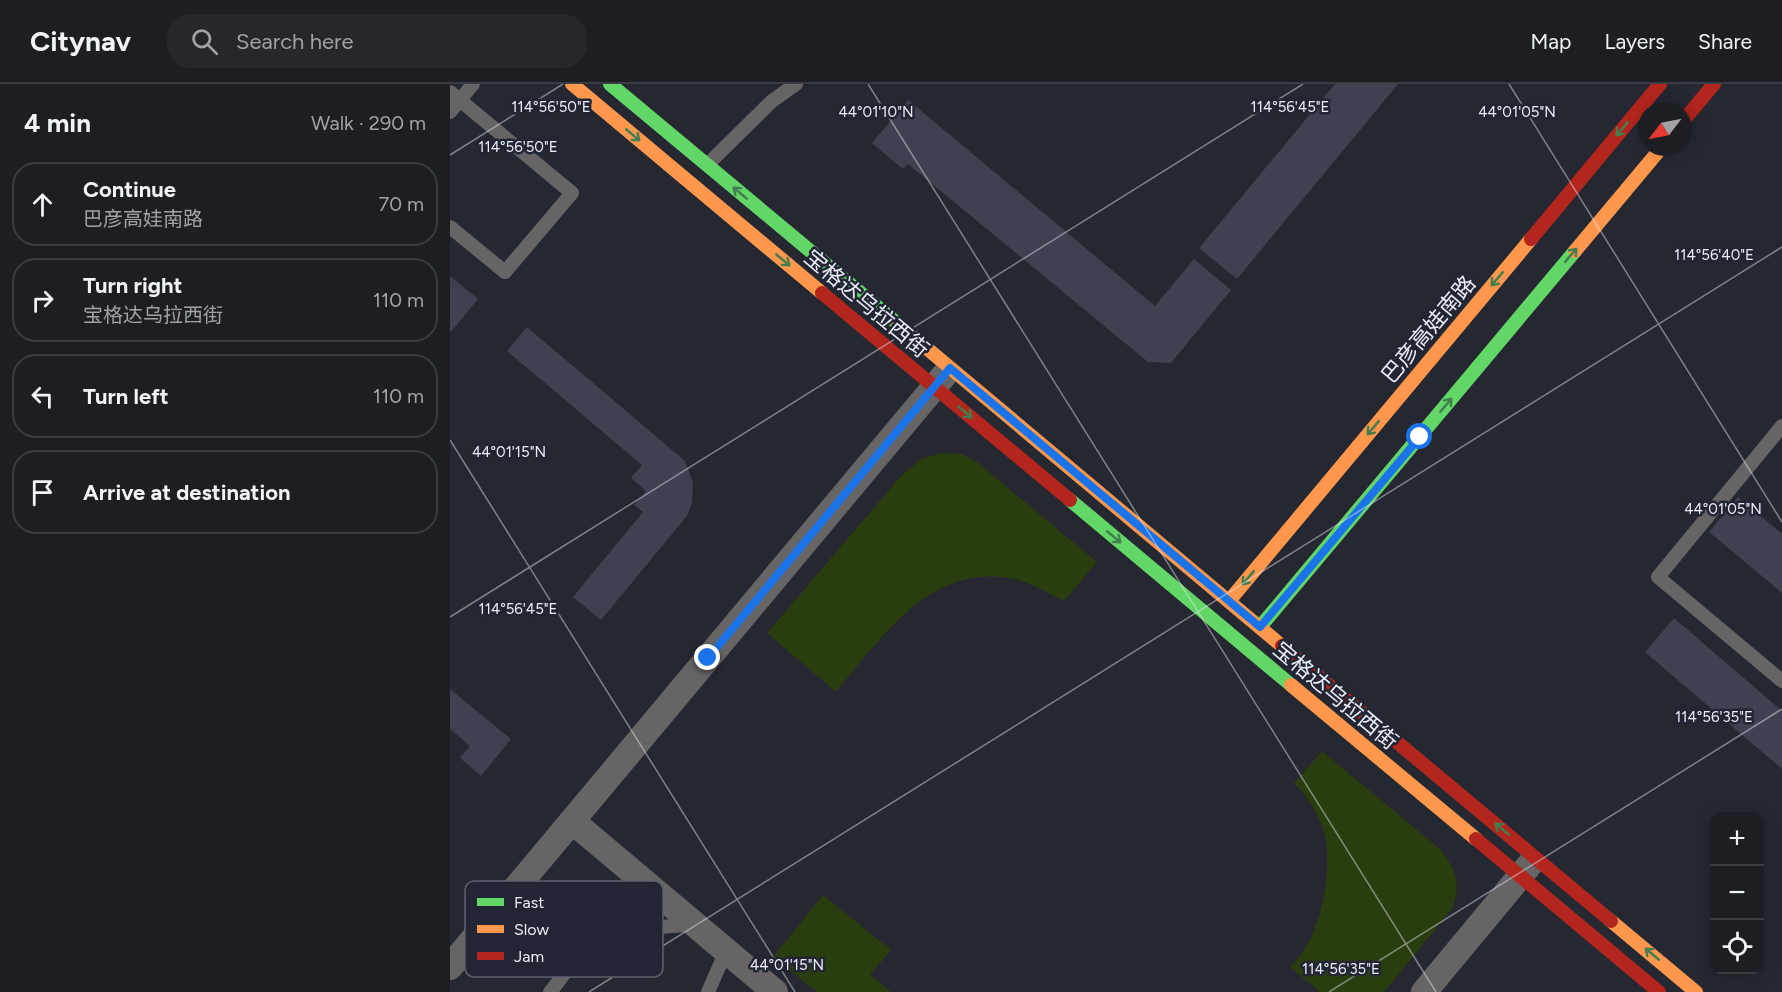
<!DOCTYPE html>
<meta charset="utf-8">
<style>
body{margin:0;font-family:Figtree,"Noto Sans SC",sans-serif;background:#25272c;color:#f1f3f6}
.controls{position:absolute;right:18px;bottom:18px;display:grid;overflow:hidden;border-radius:12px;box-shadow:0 3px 15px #0003}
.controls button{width:54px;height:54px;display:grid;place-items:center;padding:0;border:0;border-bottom:2px solid #3a3c41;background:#1c1e24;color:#f1f3f6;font:30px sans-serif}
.compass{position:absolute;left:1188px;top:18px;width:54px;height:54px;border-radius:50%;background:#1c1e24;box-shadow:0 3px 15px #0003;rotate:238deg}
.stop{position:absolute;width:18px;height:18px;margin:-14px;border:4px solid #1a73e8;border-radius:50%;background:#fff}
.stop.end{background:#1a73e8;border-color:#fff;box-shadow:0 2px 6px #0008}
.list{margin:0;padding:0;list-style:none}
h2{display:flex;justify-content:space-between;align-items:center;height:78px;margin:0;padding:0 24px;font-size:26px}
h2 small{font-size:20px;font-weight:400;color:#a0a2a6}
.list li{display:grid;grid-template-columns:39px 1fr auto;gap:18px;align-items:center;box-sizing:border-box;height:84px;margin:0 12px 12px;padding:0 12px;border:2px solid #3a3c41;border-radius:24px}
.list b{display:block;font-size:22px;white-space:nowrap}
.list p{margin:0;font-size:20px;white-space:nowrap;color:#a0a2a6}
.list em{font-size:20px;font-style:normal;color:#a0a2a6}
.icon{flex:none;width:33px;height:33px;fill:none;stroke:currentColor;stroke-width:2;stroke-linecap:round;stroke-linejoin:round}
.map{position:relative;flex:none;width:1332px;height:908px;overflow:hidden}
header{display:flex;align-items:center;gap:36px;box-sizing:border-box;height:84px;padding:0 30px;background:#1c1e24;border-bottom:2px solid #3a3c41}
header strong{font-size:28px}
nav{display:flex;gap:33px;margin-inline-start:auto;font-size:21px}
.search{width:420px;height:54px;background:#25272c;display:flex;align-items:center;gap:15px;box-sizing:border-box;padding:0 21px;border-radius:24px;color:#a0a2a6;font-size:22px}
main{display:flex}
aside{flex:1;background:#1c1e24}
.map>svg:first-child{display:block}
.green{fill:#293d0f}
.building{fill:#3e4150}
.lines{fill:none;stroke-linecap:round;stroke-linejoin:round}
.lane{stroke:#666465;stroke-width:14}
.street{stroke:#666465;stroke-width:26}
.fast{stroke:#63d668;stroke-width:14}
.slow{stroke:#ff974d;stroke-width:14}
.jam{stroke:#b3261e;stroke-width:14}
.oneway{stroke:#427e4e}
.route{stroke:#1a73e8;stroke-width:8}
.ticks{fill:none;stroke:#eaeef8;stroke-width:1.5;stroke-opacity:0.45}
.labels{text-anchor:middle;stroke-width:5;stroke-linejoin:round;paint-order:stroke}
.street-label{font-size:22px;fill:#eaeef8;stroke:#212534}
.key{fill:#212534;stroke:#5d616f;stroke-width:1.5}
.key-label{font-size:16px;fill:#eaeef8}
.ticks-label{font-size:15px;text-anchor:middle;fill:#eaeef8;stroke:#212534;stroke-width:5;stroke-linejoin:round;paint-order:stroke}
</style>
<header>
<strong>Citynav</strong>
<div class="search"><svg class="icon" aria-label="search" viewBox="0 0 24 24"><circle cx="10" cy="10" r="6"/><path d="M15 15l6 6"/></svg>Search here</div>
<nav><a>Map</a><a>Layers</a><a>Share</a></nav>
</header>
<main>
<aside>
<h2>4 min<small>Walk · 290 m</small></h2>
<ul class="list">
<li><svg class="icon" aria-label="ahead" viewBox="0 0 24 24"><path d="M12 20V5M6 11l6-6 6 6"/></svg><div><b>Continue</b><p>巴彦高娃南路</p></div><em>70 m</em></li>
<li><svg class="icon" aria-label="right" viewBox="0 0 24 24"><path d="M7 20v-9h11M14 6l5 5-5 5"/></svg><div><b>Turn right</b><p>宝格达乌拉西街</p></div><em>110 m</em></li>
<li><svg class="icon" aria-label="left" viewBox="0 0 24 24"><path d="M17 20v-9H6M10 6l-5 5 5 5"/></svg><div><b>Turn left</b></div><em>110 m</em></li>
<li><svg class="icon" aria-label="arrive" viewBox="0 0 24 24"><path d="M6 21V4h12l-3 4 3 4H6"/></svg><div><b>Arrive at destination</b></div></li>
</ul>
</aside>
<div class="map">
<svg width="1332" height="908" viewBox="0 0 1332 908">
<rect width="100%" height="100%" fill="#252830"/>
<!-- green -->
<g class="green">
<path d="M492 369 511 370 527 378 647 478 614 517C598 510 580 498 563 495 480 478 432 554 386 608L317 549 451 392 471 375Z"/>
<path d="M872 667 991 766C1007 788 1011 800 1002 825L934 908H870L840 883C845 877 851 871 855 864 874 835 884 776 872 742 866 726 856 711 844 699Z"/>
<polygon points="373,811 441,866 420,891 441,908 367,908 323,873"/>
</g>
<!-- building -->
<g class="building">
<polygon points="885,0 948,0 787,195 749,164"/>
<polygon points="458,16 705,222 744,175 781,206 721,279 698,278 458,80 453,85 422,59"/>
<polygon points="0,192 28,215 0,249"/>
<polygon points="77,243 235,377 243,399 242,419 237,432 151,536 123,513 193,428 184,421 196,407 181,394 192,381 57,267"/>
<polygon points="1288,413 1332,450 1332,509 1259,448"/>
<polygon points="1224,534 1332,627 1332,685 1195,568"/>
<polygon points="0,605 61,655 31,692 10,674 20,662 0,645"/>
</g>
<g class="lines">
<!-- lane -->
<g class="lane">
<polyline points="0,8 122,109 55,188 0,143"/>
<polyline points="0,28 23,0"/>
<polyline points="257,81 322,17 346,0"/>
<polyline points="1332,342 1208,493 1332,597"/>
<path d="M100 908C110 897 122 876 134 868 166 846 205 842 242 841"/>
<polyline points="258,908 276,867"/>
</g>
<!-- street -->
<g class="street">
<polyline points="122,737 325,908"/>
<polyline points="0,883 496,289"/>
<polyline points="974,908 1081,779"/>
</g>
<!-- fast -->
<g class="fast">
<polyline points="160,0 449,241"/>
<polyline points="620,416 841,601"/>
<polyline points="810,543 1125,167"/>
</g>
<!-- slow -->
<g class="slow">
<polyline points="122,0 372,209"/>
<polyline points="1125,167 1212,63"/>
<polyline points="449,241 832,562"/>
<polyline points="779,517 1081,155"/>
<polyline points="841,601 1026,755"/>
<polyline points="1161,837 1246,908"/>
</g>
<!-- jam -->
<g class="jam">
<polyline points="1233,37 1264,0"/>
<polyline points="1081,155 1210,0"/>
<polyline points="372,209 620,416"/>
<polyline points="832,562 1161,837"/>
<polyline points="1026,755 1209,908"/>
</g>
</g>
<!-- one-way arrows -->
<defs><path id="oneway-shaft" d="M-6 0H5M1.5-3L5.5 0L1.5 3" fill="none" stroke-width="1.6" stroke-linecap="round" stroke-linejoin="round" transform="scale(1.5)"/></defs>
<g class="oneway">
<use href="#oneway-shaft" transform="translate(1172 45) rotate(130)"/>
<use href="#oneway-shaft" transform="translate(183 51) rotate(40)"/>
<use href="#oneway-shaft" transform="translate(290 109) rotate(-140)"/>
<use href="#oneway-shaft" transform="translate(1121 171) rotate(-50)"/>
<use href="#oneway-shaft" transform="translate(333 176) rotate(40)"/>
<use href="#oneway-shaft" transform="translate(1047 195) rotate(130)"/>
<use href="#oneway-shaft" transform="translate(996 321) rotate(-50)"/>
<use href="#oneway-shaft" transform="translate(515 328) rotate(40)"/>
<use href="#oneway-shaft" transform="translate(923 344) rotate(130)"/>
<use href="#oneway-shaft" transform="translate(664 453) rotate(40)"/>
<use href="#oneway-shaft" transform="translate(798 494) rotate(130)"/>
<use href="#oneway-shaft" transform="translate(1052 745) rotate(-140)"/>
<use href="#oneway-shaft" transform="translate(1202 870) rotate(-140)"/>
</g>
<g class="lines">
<!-- route -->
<polyline class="route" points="258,574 500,284 810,543 970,353"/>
</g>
<!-- ticks -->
<path class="ticks" d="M418 0 986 908M1059 0 1332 438M0 71 113 0M0 356 345 908M0 533 853 0M139 908 1332 163M879 908 1332 625"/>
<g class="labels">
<!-- street labels -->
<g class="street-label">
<text transform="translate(417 219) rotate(40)" y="8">宝格达乌拉西街</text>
<text transform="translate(978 245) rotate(-50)" y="8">巴彦高娃南路</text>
<text transform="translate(886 611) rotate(40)" y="8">宝格达乌拉西街</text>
</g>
</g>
<!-- legend -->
<rect x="15" y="797" width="198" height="96" rx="9" class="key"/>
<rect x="27" y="814" width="27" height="8" fill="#63d668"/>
<rect x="27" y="841" width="27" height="8" fill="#ff974d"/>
<rect x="27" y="868" width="27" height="8" fill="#b3261e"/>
<g class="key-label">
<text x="64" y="824">Fast</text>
<text x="64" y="851">Slow</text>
<text x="64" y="878">Jam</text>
</g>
<g class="ticks-label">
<text x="101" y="28">114°56'50"E</text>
<text x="840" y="28">114°56'45"E</text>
<text x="426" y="33">44°01'10"N</text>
<text x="1067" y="33">44°01'05"N</text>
<text x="68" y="68">114°56'50"E</text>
<text x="1264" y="176">114°56'40"E</text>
<text x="59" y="373">44°01'15"N</text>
<text x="1273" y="430">44°01'05"N</text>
<text x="68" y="530">114°56'45"E</text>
<text x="1264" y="638">114°56'35"E</text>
<text x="337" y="886">44°01'15"N</text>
<text x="891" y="890">114°56'35"E</text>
</g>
</svg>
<div class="controls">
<button>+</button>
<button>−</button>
<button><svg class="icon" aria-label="locate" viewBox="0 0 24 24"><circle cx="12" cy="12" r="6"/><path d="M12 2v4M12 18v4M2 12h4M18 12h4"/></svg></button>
</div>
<svg class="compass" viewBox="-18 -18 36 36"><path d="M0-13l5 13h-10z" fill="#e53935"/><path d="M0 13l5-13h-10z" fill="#a0a2a6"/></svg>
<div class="stop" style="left:970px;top:353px"></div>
<div class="stop end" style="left:258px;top:574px"></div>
</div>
</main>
